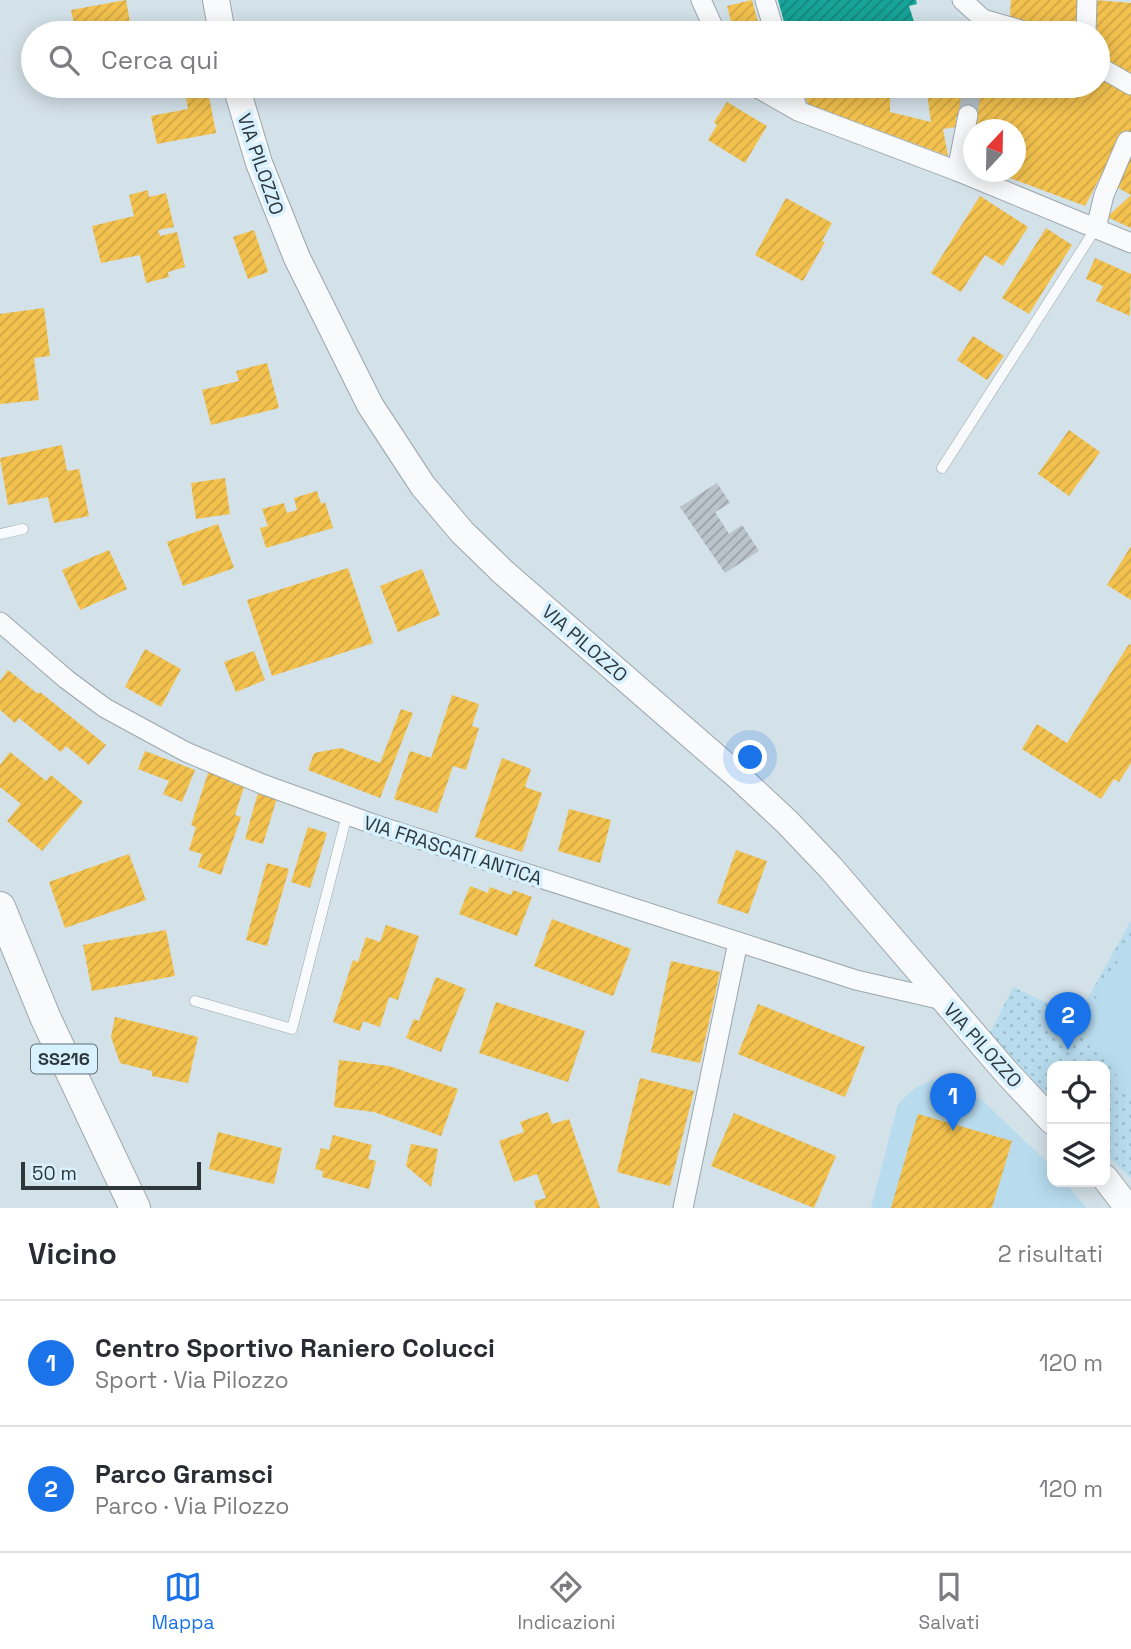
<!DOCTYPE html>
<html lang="it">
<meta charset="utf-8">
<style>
body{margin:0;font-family:"Space Grotesk",sans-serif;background:#f7f7f7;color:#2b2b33}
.controls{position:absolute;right:21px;bottom:21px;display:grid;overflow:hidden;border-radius:14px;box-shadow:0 4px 18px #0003}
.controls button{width:63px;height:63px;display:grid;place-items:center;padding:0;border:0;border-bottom:2px solid #e1e1e2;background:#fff;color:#2b2b33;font:35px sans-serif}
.compass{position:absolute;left:963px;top:119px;width:63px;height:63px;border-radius:50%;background:#fff;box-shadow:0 4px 18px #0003;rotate:22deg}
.scale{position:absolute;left:21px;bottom:18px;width:180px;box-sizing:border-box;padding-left:7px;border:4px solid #2d373c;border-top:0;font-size:19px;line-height:24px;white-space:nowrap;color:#2d373c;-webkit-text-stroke:5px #d8f1fe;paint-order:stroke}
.you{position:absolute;left:751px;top:758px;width:24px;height:24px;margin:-18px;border:5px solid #fff;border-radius:50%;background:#1a73e8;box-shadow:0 0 0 10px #1a73e833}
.badge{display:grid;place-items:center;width:46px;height:46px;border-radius:50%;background:#1a73e8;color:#fff;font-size:23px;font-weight:700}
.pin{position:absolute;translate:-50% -58px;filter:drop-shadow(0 2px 4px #0008)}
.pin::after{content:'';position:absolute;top:37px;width:24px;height:21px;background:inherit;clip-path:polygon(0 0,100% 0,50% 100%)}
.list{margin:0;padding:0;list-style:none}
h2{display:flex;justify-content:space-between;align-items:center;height:91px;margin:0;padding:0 28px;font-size:30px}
h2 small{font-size:23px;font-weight:400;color:#7c7c81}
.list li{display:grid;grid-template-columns:46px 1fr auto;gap:21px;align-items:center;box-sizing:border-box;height:126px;padding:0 28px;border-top:2px solid #e1e1e2}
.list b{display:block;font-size:26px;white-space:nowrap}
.list p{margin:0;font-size:23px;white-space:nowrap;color:#7c7c81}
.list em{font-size:23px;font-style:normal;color:#7c7c81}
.icon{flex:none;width:38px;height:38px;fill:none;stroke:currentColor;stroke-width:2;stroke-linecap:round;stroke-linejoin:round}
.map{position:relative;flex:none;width:1131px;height:1208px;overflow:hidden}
.search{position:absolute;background:#fff;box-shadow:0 4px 18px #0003;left:21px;right:21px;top:21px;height:77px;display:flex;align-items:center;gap:18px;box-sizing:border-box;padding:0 24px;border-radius:38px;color:#7c7c81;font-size:26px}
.sheet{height:343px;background:#fff}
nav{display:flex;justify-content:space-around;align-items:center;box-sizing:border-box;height:98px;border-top:2px solid #e1e1e2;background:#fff;font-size:19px;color:#7c7c81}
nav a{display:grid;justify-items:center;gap:4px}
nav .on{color:#1a73e8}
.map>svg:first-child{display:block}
.grass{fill:url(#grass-dots)}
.green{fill:#b8dcee}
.homes{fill:url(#homes-hatch)}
.public{fill:url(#public-hatch)}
.building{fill:url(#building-hatch)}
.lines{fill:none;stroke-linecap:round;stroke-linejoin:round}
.street-tunnel{stroke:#b2bfc6;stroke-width:19;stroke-dasharray:19 10;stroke-linecap:butt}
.lane-casing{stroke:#9ba6ac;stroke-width:11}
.street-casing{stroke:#9ba6ac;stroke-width:21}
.secondary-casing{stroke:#9ba6ac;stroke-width:28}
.primary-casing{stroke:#9ba6ac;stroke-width:32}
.lane{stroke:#f8fafc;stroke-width:10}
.street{stroke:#f8fafc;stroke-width:19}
.secondary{stroke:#f8fafc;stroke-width:26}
.primary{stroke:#f8fafc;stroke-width:30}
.labels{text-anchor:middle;stroke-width:7;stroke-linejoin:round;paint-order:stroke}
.shield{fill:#d8f1fe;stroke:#606f76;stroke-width:2}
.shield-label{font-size:18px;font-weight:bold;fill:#2d373c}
.street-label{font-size:19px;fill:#2d373c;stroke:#d8f1fe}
</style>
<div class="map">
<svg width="1131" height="1208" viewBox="0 0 1131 1208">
<defs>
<pattern id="grass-dots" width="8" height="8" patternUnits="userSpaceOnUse" patternTransform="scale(1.75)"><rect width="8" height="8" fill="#b8dcee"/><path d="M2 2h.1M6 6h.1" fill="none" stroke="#9ebdcd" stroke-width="1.8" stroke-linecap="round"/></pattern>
<pattern id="homes-hatch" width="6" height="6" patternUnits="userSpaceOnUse" patternTransform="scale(1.75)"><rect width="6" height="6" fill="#f2c14e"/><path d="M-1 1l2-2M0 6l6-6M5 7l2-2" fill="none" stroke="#d0a645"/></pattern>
<pattern id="public-hatch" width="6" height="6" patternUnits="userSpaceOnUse" patternTransform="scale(1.75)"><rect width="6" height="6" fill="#17a398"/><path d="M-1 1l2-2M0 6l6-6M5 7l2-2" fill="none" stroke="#15867d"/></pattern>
<pattern id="building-hatch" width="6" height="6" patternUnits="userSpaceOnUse" patternTransform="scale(1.75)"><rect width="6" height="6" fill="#bac4ca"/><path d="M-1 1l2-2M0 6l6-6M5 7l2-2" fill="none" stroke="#98a0a5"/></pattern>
</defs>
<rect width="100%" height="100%" fill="#d3e1e8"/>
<!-- grass -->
<polygon class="grass" points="1131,921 1131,1178 1105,1154 1105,1066 1052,1066 1052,1101 990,1033 1013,987 1077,1017"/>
<!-- green -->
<g class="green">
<polygon points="1131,941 1131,1094 1079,1025"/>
<polygon points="932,1080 981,1099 1052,1167 1052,1182 1065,1182 1086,1208 871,1208 898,1104 915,1088"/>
</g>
<!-- homes -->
<g class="homes">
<polygon points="126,0 132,33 76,33 71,10"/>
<polygon points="752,0 761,33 734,33 727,6"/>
<polygon points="1011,0 1082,0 1080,33 1053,33 1010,17"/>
<polygon points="1095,0 1131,3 1131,73 1098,56"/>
<polygon points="966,25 1003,33 930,33 929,32"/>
<polygon points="1098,73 1131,92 1131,144 1121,137 1085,206 994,172 1016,172 1016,130 985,130 973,125 975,114 956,117 956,127 943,129 948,156 808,104 802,86 890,86 890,112 931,122 926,86 1002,86 1010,88 1011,86 1098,86"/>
<polygon points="184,86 207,86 216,133 157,144 151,116 188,109"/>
<polygon points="727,102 767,126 745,163 708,140 717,125 714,122"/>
<polygon points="1131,153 1131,228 1107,217 1131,195 1113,185"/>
<polygon points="148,190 149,197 166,193 174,227 158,230 160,236 177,232 185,267 168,272 169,277 146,283 140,255 101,263 92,226 134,216 129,195"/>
<polygon points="980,196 1028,227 1003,266 985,255 961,292 931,273"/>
<polygon points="786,198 832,223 822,241 825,242 803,281 755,255"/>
<polygon points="1046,228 1072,245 1029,314 1002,298"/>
<polygon points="254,230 268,272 248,279 233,237"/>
<polygon points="1095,258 1131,274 1130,316 1096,301 1103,286 1086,279"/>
<polygon points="44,308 50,356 34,358 39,400 0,404 0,314"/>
<polygon points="973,336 1004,356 987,380 957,360"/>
<polygon points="267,363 279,408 211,425 202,390 239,381 236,371"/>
<polygon points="1069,430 1100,452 1069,496 1038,474"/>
<polygon points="62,445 67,471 79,469 89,516 54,523 48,497 8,505 0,458"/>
<polygon points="225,478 230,514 196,519 191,483"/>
<polygon points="317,491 321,504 325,502 333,528 266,548 260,528 268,526 262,509 284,503 287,513 297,510 294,498"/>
<polygon points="218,524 234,568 183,586 167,542"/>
<polygon points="1131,546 1131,600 1107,585"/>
<polygon points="109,550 127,589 80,610 62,570"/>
<polygon points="348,568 373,643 272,676 247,600"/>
<polygon points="422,569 440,615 398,632 380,586"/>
<polygon points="1129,644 1131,645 1131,763 1119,782 1114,779 1101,799 1022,749 1037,724 1067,743"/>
<polygon points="145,649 181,669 161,707 125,687"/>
<polygon points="254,651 265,680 236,692 224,662"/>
<polygon points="8,670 38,694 40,692 106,745 89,765 66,746 61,752 19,718 15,723 0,710 0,681"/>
<polygon points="452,695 479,704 472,726 479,728 466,770 453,766 437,813 394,799 410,751 431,758"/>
<polygon points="401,709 413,713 380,798 308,770 314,753 341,748 380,763"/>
<polygon points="145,751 195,770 182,802 163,794 169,781 138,769"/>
<polygon points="10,752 46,781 51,775 83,802 42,851 7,821 21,804 0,787 0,765"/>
<polygon points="502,758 531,769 525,787 542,793 522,852 475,837"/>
<polygon points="209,770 230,777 229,782 244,787 235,815 241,817 221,875 198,867 202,854 189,850 196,827 191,825"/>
<polygon points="258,793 277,798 263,844 245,839"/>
<polygon points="569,809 611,820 600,863 558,851"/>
<polygon points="308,827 327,833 310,888 291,882"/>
<polygon points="736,850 767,861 748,914 717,903"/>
<polygon points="129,854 146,900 65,928 49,882"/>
<polygon points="267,863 289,869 267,946 246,940"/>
<polygon points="470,886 488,893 490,887 511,895 513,890 532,897 517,936 459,914"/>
<polygon points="552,919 631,949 613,996 534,966"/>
<polygon points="386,925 419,936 398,1000 389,997 380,1027 363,1021 360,1031 333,1022 353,960 358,962 366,937 380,942"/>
<polygon points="166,930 175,976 92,991 83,945"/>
<polygon points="671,961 720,972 700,1063 651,1052"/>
<polygon points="436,977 466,989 441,1052 406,1038 414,1019 419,1021"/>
<polygon points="496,1002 585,1031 568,1082 479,1053"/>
<polygon points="758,1004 865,1047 845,1097 738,1054"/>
<polygon points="115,1017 198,1037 188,1083 152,1076 152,1071 120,1063 111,1037"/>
<polygon points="339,1060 389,1066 458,1089 441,1136 374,1112 334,1107"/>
<polygon points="640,1078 694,1091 670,1186 617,1172"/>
<polygon points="548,1112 552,1124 569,1119 600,1208 536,1208 534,1201 546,1198 537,1174 514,1182 499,1141 524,1132 520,1122"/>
<polygon points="734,1113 836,1156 814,1208 711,1166"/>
<polygon points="918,1114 1012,1141 992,1208 891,1208"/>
<polygon points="218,1132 282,1148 274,1184 209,1169"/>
<polygon points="333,1135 372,1145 368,1159 376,1161 369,1189 322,1177 323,1171 315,1169 321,1148 329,1150"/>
<polygon points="411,1144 438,1149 431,1187 406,1166"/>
</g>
<!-- public -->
<polygon class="public" points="778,0 916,0 917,4 909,6 915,25 887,33 787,33"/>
<!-- building -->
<polygon class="building" points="717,483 730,503 715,512 729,534 742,525 759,551 725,573 680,507"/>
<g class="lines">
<!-- street-tunnel -->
<polyline class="street-tunnel" points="968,115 972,86"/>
<!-- lane casing -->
<g class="lane-casing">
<g id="lane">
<polyline points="942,468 1096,228"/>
<polyline points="0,534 23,529"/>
<polyline points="195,1001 292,1029 347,815"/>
</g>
</g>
<!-- street casing -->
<g class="street-casing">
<g id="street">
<polyline points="701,0 716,33"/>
<polyline points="765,0 775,33"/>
<polyline points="962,0 983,19 1031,33"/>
<polyline points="1086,33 1087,0"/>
<polyline points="1098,66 1131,85"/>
<polyline points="754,86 798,111 957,171 1131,243"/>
<polyline points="791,86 798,111"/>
<polyline points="957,171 968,115"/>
<polyline points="1096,228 1104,195 1127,141"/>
<polyline points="0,622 66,679 105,708 186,752 262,784 373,824 856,980 943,1000"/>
<polyline points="683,1208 738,942"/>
</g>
</g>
<!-- secondary casing -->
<g class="secondary-casing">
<g id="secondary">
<polyline points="216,0 222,33"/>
<polyline points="236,86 259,163 297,258 370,405 423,486 462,532 503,572 740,778 787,822 830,867 1007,1073 1052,1121"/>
<polyline points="1105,1178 1128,1208"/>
</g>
</g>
<!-- primary casing -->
<g class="primary-casing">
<polyline id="primary" points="0,907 46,1019 135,1208"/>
</g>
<!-- lane -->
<use href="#lane" class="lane"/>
<!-- street -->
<use href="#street" class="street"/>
<!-- secondary -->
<use href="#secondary" class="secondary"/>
<!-- primary -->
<use href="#primary" class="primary"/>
</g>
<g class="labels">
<!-- shield labels -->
<rect class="shield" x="31" y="1044.5" width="66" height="29" rx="5"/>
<g class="shield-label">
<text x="64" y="1065">SS216</text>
</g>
<!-- street labels -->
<g class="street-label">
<text transform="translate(261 164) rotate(71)" y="7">VIA PILOZZO</text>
<text transform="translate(585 643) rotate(41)" y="7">VIA PILOZZO</text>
<text transform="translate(453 850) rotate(18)" y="7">VIA FRASCATI ANTICA</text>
<text transform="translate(983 1045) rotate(48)" y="7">VIA PILOZZO</text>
</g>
</g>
</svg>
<div class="controls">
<button><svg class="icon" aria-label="locate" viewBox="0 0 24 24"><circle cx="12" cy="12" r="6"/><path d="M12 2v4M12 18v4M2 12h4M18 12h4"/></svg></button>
<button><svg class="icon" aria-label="layers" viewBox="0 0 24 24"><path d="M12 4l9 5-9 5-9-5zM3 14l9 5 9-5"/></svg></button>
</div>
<svg class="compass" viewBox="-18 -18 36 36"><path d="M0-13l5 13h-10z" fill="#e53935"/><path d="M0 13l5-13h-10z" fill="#7c7c81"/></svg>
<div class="scale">50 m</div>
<div class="you"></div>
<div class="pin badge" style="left:953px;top:1131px">1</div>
<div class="pin badge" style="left:1068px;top:1050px">2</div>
<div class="search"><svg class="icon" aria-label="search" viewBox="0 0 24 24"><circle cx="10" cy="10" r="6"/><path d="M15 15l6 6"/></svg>Cerca qui</div>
</div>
<section class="sheet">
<h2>Vicino<small>2 risultati</small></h2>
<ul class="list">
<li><span class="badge">1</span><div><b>Centro Sportivo Raniero Colucci</b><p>Sport · Via Pilozzo</p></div><em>120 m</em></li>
<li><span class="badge">2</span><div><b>Parco Gramsci</b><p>Parco · Via Pilozzo</p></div><em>120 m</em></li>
</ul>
</section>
<nav>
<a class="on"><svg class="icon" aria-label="map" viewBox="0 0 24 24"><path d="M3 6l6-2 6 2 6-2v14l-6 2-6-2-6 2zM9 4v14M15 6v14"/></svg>Mappa</a>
<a><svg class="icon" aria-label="directions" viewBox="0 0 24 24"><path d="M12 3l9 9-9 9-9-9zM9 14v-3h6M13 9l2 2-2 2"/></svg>Indicazioni</a>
<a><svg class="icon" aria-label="saved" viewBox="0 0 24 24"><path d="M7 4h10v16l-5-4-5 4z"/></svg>Salvati</a>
</nav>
